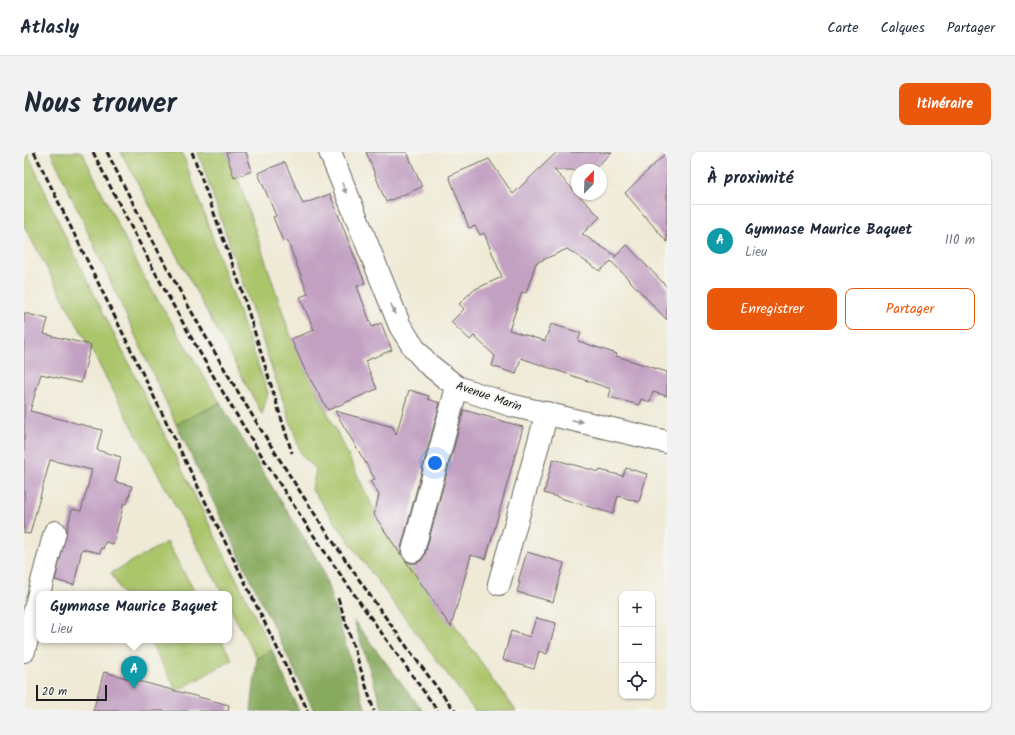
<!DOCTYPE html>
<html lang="fr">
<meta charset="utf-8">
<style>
body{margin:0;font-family:Kalam,sans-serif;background:#f2f2f3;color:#1f2937}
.controls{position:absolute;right:12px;bottom:12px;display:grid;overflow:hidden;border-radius:8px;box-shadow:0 1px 3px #0004}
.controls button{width:36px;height:36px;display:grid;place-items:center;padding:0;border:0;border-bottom:1px solid #e0e1e3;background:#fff;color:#1f2937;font:20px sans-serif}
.compass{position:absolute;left:547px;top:12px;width:36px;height:36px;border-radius:50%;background:#fff;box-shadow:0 1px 3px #0004;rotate:23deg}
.scale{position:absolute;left:12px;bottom:10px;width:71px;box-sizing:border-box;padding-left:4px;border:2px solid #1c1c1c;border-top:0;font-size:11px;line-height:14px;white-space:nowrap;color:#1c1c1c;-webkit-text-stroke:3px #f6f6f2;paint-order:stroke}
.you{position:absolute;left:411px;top:311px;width:14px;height:14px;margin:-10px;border:3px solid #fff;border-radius:50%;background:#1a73e8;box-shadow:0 0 0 6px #1a73e833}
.badge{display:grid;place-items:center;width:26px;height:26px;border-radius:50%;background:#ea580c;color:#fff;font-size:13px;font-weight:700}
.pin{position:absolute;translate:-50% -33px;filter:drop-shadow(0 1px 2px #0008)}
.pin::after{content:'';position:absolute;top:21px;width:14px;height:12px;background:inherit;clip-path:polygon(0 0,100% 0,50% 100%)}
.popup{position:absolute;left:12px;top:439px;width:196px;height:52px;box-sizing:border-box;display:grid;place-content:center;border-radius:8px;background:#fff;filter:drop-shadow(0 1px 3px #0005);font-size:13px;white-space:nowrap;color:#747a83}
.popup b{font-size:15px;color:#1f2937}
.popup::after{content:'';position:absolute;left:50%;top:100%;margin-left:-8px;border:8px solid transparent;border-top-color:#fff}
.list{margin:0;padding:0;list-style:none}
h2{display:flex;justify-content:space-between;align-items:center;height:52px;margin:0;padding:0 16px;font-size:17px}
h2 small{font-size:13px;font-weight:400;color:#747a83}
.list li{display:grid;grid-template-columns:26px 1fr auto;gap:12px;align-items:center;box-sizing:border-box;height:72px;padding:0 16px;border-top:1px solid #e0e1e3}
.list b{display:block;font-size:15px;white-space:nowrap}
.list p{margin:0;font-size:13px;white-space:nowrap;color:#747a83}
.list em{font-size:13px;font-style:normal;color:#747a83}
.actions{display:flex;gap:8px;padding:12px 16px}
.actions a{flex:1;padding:9px 0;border:1px solid #ea580c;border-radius:8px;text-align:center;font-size:14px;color:#ea580c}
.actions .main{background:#ea580c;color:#fff}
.icon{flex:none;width:22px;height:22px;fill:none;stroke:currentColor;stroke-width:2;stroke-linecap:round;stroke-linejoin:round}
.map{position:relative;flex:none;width:643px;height:559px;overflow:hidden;border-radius:8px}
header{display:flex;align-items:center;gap:24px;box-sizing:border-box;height:56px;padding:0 20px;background:#fff;border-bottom:1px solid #e0e1e3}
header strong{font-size:19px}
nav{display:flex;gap:22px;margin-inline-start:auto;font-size:14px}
.intro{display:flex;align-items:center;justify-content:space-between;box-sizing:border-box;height:96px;padding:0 24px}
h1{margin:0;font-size:28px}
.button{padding:10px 18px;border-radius:8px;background:#ea580c;color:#fff;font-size:14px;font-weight:700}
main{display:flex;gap:24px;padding:0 24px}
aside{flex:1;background:#fff;border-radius:8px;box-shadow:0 1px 3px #0004}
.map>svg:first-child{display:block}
.green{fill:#abc56b;stroke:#647044}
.forest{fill:#88aa5f;stroke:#52633e}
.building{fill:#c2a0c2}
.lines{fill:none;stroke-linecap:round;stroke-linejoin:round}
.minor-casing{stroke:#66645d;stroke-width:24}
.minor{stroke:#fff;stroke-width:22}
.rail{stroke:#1c1c1c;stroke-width:3;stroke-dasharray:6 3;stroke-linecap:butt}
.oneway{fill:#999}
.labels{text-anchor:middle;stroke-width:3;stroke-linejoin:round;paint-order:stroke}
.street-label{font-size:12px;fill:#1c1c1c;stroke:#f6f6f2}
</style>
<header>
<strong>Atlasly</strong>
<nav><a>Carte</a><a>Calques</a><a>Partager</a></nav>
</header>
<div class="intro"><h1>Nous trouver</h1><a class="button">Itinéraire</a></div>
<main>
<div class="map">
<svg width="643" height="559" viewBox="0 0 643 559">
<rect width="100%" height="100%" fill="#f6f6f2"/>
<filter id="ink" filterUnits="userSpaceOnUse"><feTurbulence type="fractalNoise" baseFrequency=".025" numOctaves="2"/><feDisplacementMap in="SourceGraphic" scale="8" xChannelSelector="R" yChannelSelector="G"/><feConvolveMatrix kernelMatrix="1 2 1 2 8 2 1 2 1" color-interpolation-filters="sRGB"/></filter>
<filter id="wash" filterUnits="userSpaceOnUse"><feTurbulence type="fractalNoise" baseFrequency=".012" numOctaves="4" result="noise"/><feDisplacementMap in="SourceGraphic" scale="16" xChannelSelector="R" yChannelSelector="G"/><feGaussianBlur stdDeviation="0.9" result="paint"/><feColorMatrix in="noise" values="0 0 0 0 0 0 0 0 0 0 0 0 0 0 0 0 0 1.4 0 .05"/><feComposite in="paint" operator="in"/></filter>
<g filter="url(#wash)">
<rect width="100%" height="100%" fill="#efead6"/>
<!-- green -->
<g class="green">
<polygon points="0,0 3,0 42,86 248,498 233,507 205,454 205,442 199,442 0,74"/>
<polygon points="27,0 58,0 120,125 196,251 152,272"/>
<polygon points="97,0 158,0 244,241 238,262"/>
<polygon points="174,0 205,0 266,182 353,364 492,559 451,559 368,449 288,338 292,317 278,304"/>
<polygon points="143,390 172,442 99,442 87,421"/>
<polygon points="125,488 197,488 208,508 153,539"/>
</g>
<!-- forest -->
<g class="forest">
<polygon points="196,251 298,415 342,559 290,559 152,272"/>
<polygon points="330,469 399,559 359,559"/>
<polygon points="248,498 275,559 227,559 233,507"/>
</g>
<g id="blocks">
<!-- building -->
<g class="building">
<polygon points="202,0 222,0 228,19 210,26"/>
<polygon points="342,0 383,0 398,35 362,50"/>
<polygon points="533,0 588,0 569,18 530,18 576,65 558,82 592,104 590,106 603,93 643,135 643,168 587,109 576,119 543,97 512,111 502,141 498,140 485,178 521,189 527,172 557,181 554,189 593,202 592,204 643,220 643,244 629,240 626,250 617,247 615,253 585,245 587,237 497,206 492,222 468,214 471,204 450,184 446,188 427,170 440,157 435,152 449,138 478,125 460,81 456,83 451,74 445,76 425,24 465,7 489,42"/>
<polygon points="643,0 643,90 601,41"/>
<polygon points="261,10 279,52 306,42 341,131 333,134 348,175 357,171 368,198 341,209 353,237 304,258 281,218 267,187 290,178 276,145 284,142 263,88 259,89 249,65 252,64 234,21"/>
<polygon points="0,161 24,167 20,182 67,193 57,231 17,222 6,259 78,278 73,298 97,305 91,330 108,334 103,352 100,351 89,392 81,390 79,397 77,396 76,401 58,397 50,433 31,428 48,357 57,359 68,318 26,308 6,382 0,381"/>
<polygon points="385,238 405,244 404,247 416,251 377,396 377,403 350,363 355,343 346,329 351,327 311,259 369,275 372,283"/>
<polygon points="440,258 499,275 462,407 447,403 427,475 381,408 386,411 393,411 398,408 401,402"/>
<polygon points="529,307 575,320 576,318 599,324 602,316 623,322 615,350 594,344 589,362 520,341"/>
<polygon points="503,400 540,411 529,450 493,440 496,430 494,430"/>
<polygon points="512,466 532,471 523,502 515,499 510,517 479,508 487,479 506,485"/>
<polygon points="80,520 205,553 204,559 69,559"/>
</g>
</g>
</g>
<g filter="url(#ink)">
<use href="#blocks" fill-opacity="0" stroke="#66645d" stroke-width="1"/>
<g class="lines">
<!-- minor casing -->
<g class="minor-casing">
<g id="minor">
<polyline points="306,0 376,174 390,196 404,212 433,235 486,253 643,290"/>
<polyline points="389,399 433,235"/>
<polyline points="475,432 523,261"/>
<polyline points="0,499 31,380"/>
</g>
</g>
<!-- minor -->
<use href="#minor" class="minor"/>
<!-- rail -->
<g class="rail">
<polyline points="10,0 284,559"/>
<path d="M69 0C126 115 189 229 259 337 308 413 361 486 414 559"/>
<path d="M83 0C181 197 297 385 431 559"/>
<polyline points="168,0 217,136 268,301"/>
<polyline points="314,446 350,559"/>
</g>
</g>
<!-- one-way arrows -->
<defs><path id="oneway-solid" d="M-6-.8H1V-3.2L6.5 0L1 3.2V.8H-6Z"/></defs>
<g class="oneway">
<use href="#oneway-solid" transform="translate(320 36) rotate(68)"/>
<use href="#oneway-solid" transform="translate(369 157) rotate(68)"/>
<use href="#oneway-solid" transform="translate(553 269) rotate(13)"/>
</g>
</g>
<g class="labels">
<!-- street labels -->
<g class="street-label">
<text transform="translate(465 244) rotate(19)" y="4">Avenue Marin</text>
</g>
</g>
</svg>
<div class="controls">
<button>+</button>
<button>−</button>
<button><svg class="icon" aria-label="locate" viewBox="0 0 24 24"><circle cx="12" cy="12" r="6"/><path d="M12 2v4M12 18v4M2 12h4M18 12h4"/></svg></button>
</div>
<svg class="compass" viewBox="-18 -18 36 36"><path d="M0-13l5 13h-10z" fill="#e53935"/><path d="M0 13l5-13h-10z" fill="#747a83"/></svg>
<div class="scale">20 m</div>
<div class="you"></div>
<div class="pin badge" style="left:110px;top:537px;background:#0f9aa8">A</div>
<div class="popup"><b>Gymnase Maurice Baquet</b>Lieu</div>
</div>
<aside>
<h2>À proximité<small></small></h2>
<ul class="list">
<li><span class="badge" style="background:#0f9aa8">A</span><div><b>Gymnase Maurice Baquet</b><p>Lieu</p></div><em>110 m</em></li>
</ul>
<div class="actions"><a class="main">Enregistrer</a><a>Partager</a></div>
</aside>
</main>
